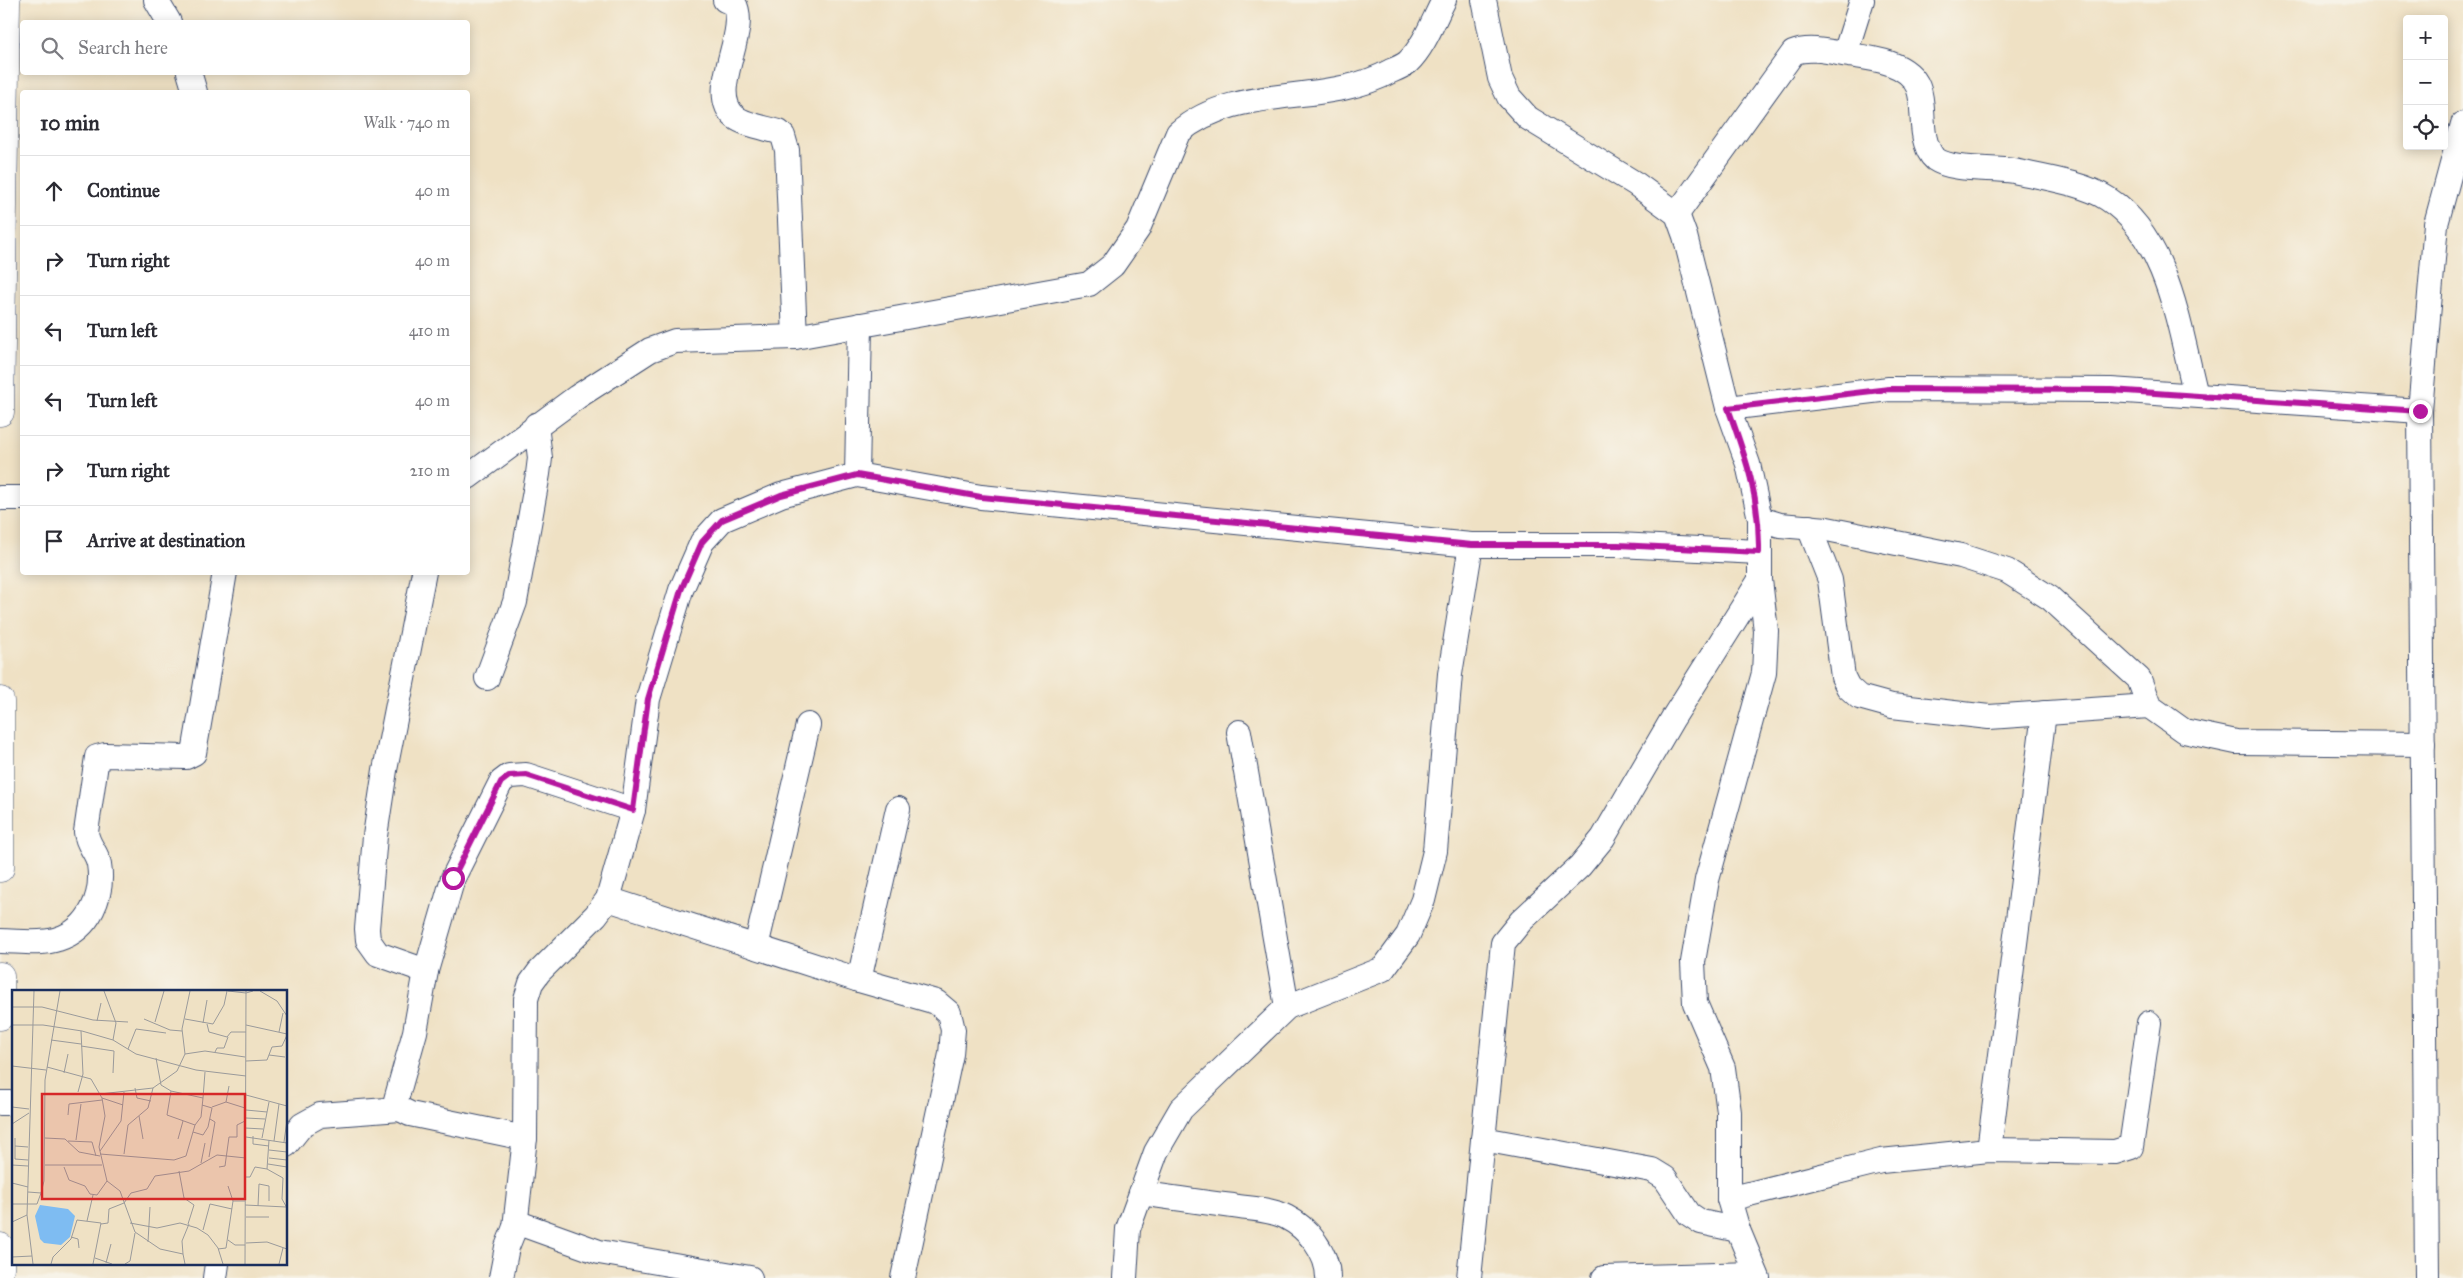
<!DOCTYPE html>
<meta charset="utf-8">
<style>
body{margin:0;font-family:"IM FELL Great Primer",serif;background:#f2f2f3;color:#2b2b33}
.controls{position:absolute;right:15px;top:15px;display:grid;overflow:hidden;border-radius:5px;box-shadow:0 2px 12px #0003}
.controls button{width:45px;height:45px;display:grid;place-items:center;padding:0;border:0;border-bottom:1px solid #e1e1e2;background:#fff;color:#2b2b33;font:25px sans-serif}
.stop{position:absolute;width:15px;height:15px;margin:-11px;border:4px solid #b5179e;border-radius:50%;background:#fff}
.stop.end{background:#b5179e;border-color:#fff;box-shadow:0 1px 5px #0008}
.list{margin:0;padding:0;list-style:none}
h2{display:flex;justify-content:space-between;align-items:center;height:65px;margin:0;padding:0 20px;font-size:21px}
h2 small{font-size:16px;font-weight:400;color:#7c7c81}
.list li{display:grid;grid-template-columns:32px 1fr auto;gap:15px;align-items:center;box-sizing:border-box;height:70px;padding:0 20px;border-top:1px solid #e1e1e2}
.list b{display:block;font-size:19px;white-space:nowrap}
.list em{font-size:16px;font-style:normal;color:#7c7c81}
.icon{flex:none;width:28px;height:28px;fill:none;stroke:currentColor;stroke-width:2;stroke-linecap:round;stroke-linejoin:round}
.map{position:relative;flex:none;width:2463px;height:1278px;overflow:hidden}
.search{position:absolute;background:#fff;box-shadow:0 2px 12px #0003;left:20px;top:20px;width:450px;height:55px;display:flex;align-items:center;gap:12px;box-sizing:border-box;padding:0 18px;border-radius:5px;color:#7c7c81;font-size:19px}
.panel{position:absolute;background:#fff;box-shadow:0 2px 12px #0003;left:20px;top:90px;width:450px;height:485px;border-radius:5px}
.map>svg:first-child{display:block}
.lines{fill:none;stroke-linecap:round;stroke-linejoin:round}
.minor-casing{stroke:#3b4a6d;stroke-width:26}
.primary-casing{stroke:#3b4a6d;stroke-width:29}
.minor{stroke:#fff;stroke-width:24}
.primary{stroke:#fff;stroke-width:28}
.route{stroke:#b5179e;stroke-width:6}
.inset-road{fill:none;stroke:#9a9a9b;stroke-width:1}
.view{fill:#d62828;fill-opacity:0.15;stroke:#d62828;stroke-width:2.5}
.inset-edge{fill:none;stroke:#1b2f5e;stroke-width:2.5}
</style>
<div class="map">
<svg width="2463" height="1278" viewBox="0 0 2463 1278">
<rect width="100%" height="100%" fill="#f7f3e8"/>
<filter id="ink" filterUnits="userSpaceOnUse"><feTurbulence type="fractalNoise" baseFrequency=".02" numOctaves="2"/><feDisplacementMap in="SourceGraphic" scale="10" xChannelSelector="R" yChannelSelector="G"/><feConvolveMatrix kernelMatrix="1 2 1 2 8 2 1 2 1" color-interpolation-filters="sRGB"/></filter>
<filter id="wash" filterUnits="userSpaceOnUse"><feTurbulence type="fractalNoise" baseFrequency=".0096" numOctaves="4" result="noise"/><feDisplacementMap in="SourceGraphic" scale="20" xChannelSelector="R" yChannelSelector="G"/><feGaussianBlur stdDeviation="1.12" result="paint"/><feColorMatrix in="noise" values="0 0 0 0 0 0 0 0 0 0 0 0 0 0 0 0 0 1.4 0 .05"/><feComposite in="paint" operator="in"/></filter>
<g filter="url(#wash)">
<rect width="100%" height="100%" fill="#efe1c4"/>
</g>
<g filter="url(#ink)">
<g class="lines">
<!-- minor casing -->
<g class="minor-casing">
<g id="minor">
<polyline points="156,0 169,22"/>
<path d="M725 0 734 3C751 32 705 92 735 117 745 125 766 128 779 132L783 136 787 150 795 337"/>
<polyline points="1484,0 1500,78 1509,97 1528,118 1636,184 1677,214 1685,236 1728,408 1748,464 1760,519 1760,580 1766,631 1764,673 1707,880 1693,962 1695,1003 1723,1068 1729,1112 1729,1199 1738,1230 1758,1278"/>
<polyline points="1845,54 1862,0"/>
<polyline points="189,72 195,92"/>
<path d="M1677 214 1793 53C1809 46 1831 52 1849 55 1871 58 1908 62 1918 87 1925 104 1920 125 1926 143 1928 149 1930 155 1935 159 1954 172 1991 167 2014 171 2041 177 2084 183 2108 199 2169 239 2179 329 2196 395"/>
<polyline points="1728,408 1889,389 2111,390 2420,411"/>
<polyline points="857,475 860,325"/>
<path d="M468 477 577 397 650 350 675 341 795 337 1089 284 1113 265 1138 229 1178 133C1236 82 1327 107 1391 71 1396 69 1403 66 1408 62 1424 47 1434 19 1444 0"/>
<polyline points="0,498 22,498"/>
<polyline points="1760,519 1780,525 1827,529 1961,556 2007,571 2050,598 2139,679 2149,706 2184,731 2236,742 2423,744"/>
<polyline points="1809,527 1830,580 1843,677 1848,687 1859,697 1892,706 1989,717 2149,706"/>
<polyline points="424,572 385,770 375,836 367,929 368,940 378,954 426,971"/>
<polyline points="487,678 515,602 538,474 540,458 536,425"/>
<polyline points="1239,732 1287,1007"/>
<polyline points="608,899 859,980 936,1002 949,1013 953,1030 951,1054 903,1278"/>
<path d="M0 941C18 941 41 945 58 939 90 929 104 895 99 864 97 852 87 845 86 832L97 757 105 755 186 757 194 753 225 572"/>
<polyline points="756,947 808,725"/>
<polyline points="859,980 898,809"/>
<polyline points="0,1103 14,1103"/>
<polyline points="525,1138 410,1114 400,1109 396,1100 415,1032 426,971 453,878 501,782 509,776 526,775 633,810"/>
<polyline points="1483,1139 1652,1170 1665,1178 1689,1214 1701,1222 1738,1230"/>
<polyline points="286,1145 302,1125 320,1115 400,1109"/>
<polyline points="1989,1150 2044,713"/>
<path d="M1141 1193C1172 1198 1202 1202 1233 1206 1249 1209 1271 1209 1286 1217 1308 1228 1328 1253 1328 1278"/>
<polyline points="1729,1199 1881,1161 1989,1150 2115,1152 2131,1147 2149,1023"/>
<polyline points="515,1227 525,1138 526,999 531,983 539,972 596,915 608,899 633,810 648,699 681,590 702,542 722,520 781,495 857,475 981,497 1471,545 1618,545 1759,552"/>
<polyline points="215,1278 217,1264"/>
<polyline points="501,1278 507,1247 515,1227 524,1225 599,1252 750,1278"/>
<polyline points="1125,1278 1128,1229 1156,1152 1181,1109 1287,1007 1383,969 1408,935 1423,900 1435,851 1450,674 1471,545"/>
<polyline points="1469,1278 1503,943 1521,921 1580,866 1603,838 1673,718 1760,580"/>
<polyline points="1604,1278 1755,1274"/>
<polyline points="2427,1278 2420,411 2436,224 2463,124"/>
</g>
</g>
<!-- primary casing -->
<g class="primary-casing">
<g id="primary">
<polyline points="0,412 6,0"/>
<polyline points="0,701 0,868"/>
<polyline points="0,976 0,1016"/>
<polyline points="0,1247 0,1268"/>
</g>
</g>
<!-- minor -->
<use href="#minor" class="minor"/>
<!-- primary -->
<use href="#primary" class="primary"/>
</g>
</g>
<g class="lines" filter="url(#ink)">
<!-- route -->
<path class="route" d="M453 878 501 782 509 776 526 775 633 810 648 699 681 590 702 542 722 520 781 495 857 475 981 497 1472 545H1618L1759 552C1760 497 1746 458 1728 408L1889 389 2111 390 2420 411"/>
</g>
<!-- overview -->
<g transform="translate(12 990)">
<rect width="275" height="275" fill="#efe1c4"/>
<path d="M28 215 56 219 63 226 58 247 49 255 32 253 28 249 23 226Z" fill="#7ebcf2"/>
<path class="inset-road" d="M92 1 104 33 101 50M216 1 234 3 241 1M248 1 265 11 275 26M0 17H30L81 30 116 32M132 29 158 40 170 41M173 29 201 34 212 15 215 1M85 31 89 13M143 32 152 1M191 33 195 10M195 34 197 42 215 47 219 42H234M0 35H31L70 41 101 50 124 64 184 80 234 86M234 35 275 44M267 42 271 23M39 50 69 54M69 56 102 61 101 83M116 59 124 39 154 43M203 62 205 58H212L216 47M173 64 193 61 233 67M257 65 273 67M144 68 149 95 159 101 191 108 193 82M234 71 255 70 260 57 270 56 275 45M0 76 34 80M35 77 79 89 90 108 93 126 87 157 95 191 108 201 123 242 148 259 171 264 173 274M52 83 56 64M123 98 125 108 139 111M159 101 155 125 183 135M66 102 71 84 69 41M88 104 141 98 165 81 173 64 170 39 178 1M234 105 275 116M90 108 111 115M214 112 217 96M0 117 17 119M200 117 214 112 233 118M234 120 255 122M56 125 57 114 90 110M127 126 131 149M234 128 253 129M0 134 17 123M233 138 251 139M181 142 191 145 196 137 200 118 190 115M241 146V154L257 156M234 147 275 153M3 148V156L16 157M33 148 53 149 67 162 88 166M250 148 257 112M166 149 171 131M64 150 69 114M257 150 255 179 271 188 270 209 275 218M56 151 80 152 84 166M262 151 267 114M272 152 275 130M3 156V169L16 170M257 160 275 162M88 161 109 131 112 102M88 164 162 170 174 166 183 135 189 127 191 108M112 164 116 135 136 118 141 98M197 167 203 132 198 129M257 168 275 170M189 173 193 153M256 174 275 177M0 175 16 176M33 175H90M52 177 57 190 73 196 78 204 85 205 95 191M207 177 213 176 217 147H225V135L233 131M167 181 172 208 182 215 176 234M233 187H238L243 177 255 179M0 193 16 197M216 196 221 211M16 202 29 203 32 191 33 90 48 1M0 214H25L29 203M233 215 274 217M246 216 247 194 257 196V211M234 227H257M75 231 81 205M0 232 15 225M118 233 145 238 168 233 185 238 196 245 206 258 211 274M89 234 96 233 97 219 112 213 119 203 135 199 143 186 177 181 205 165 234 168M191 240 198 214 220 219M59 247 66 249 67 258M216 250 223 255H233M136 252 138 217M234 253 255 252 275 259M206 259 214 258 221 211H233M171 264 170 251 177 234M0 267 20 266M83 268 100 274M94 273 99 254M21 274 15 225 22 1M39 274 41 267 59 249 65 230 89 233 81 274M113 274 118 271 123 243M233 274 234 1M267 274 271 258"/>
<path class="view" d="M30 104H233V209H30Z"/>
<rect width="275" height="275" class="inset-edge"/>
</g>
</svg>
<div class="controls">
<button>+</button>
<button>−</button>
<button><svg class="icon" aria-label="locate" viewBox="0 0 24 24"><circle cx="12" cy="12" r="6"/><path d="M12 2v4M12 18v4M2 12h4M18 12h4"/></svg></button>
</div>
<div class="stop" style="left:453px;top:878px"></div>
<div class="stop end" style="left:2420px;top:411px"></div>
<div class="search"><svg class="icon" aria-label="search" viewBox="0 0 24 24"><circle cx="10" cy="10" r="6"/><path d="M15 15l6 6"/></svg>Search here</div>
<section class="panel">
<h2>10 min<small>Walk · 740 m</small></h2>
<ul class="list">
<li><svg class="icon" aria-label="ahead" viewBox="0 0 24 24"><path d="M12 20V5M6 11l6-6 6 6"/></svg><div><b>Continue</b></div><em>40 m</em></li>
<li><svg class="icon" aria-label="right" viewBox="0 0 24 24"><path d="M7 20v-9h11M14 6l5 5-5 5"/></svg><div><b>Turn right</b></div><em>40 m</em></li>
<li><svg class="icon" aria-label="left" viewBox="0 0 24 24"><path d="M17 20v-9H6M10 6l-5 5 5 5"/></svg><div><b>Turn left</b></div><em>410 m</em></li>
<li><svg class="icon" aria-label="left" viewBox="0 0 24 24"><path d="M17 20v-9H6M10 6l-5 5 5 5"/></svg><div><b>Turn left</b></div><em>40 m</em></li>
<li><svg class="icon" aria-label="right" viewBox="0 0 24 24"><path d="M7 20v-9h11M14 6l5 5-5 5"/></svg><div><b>Turn right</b></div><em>210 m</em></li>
<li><svg class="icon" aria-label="arrive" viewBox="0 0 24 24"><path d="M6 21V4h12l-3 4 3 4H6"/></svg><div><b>Arrive at destination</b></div></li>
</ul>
</section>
</div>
